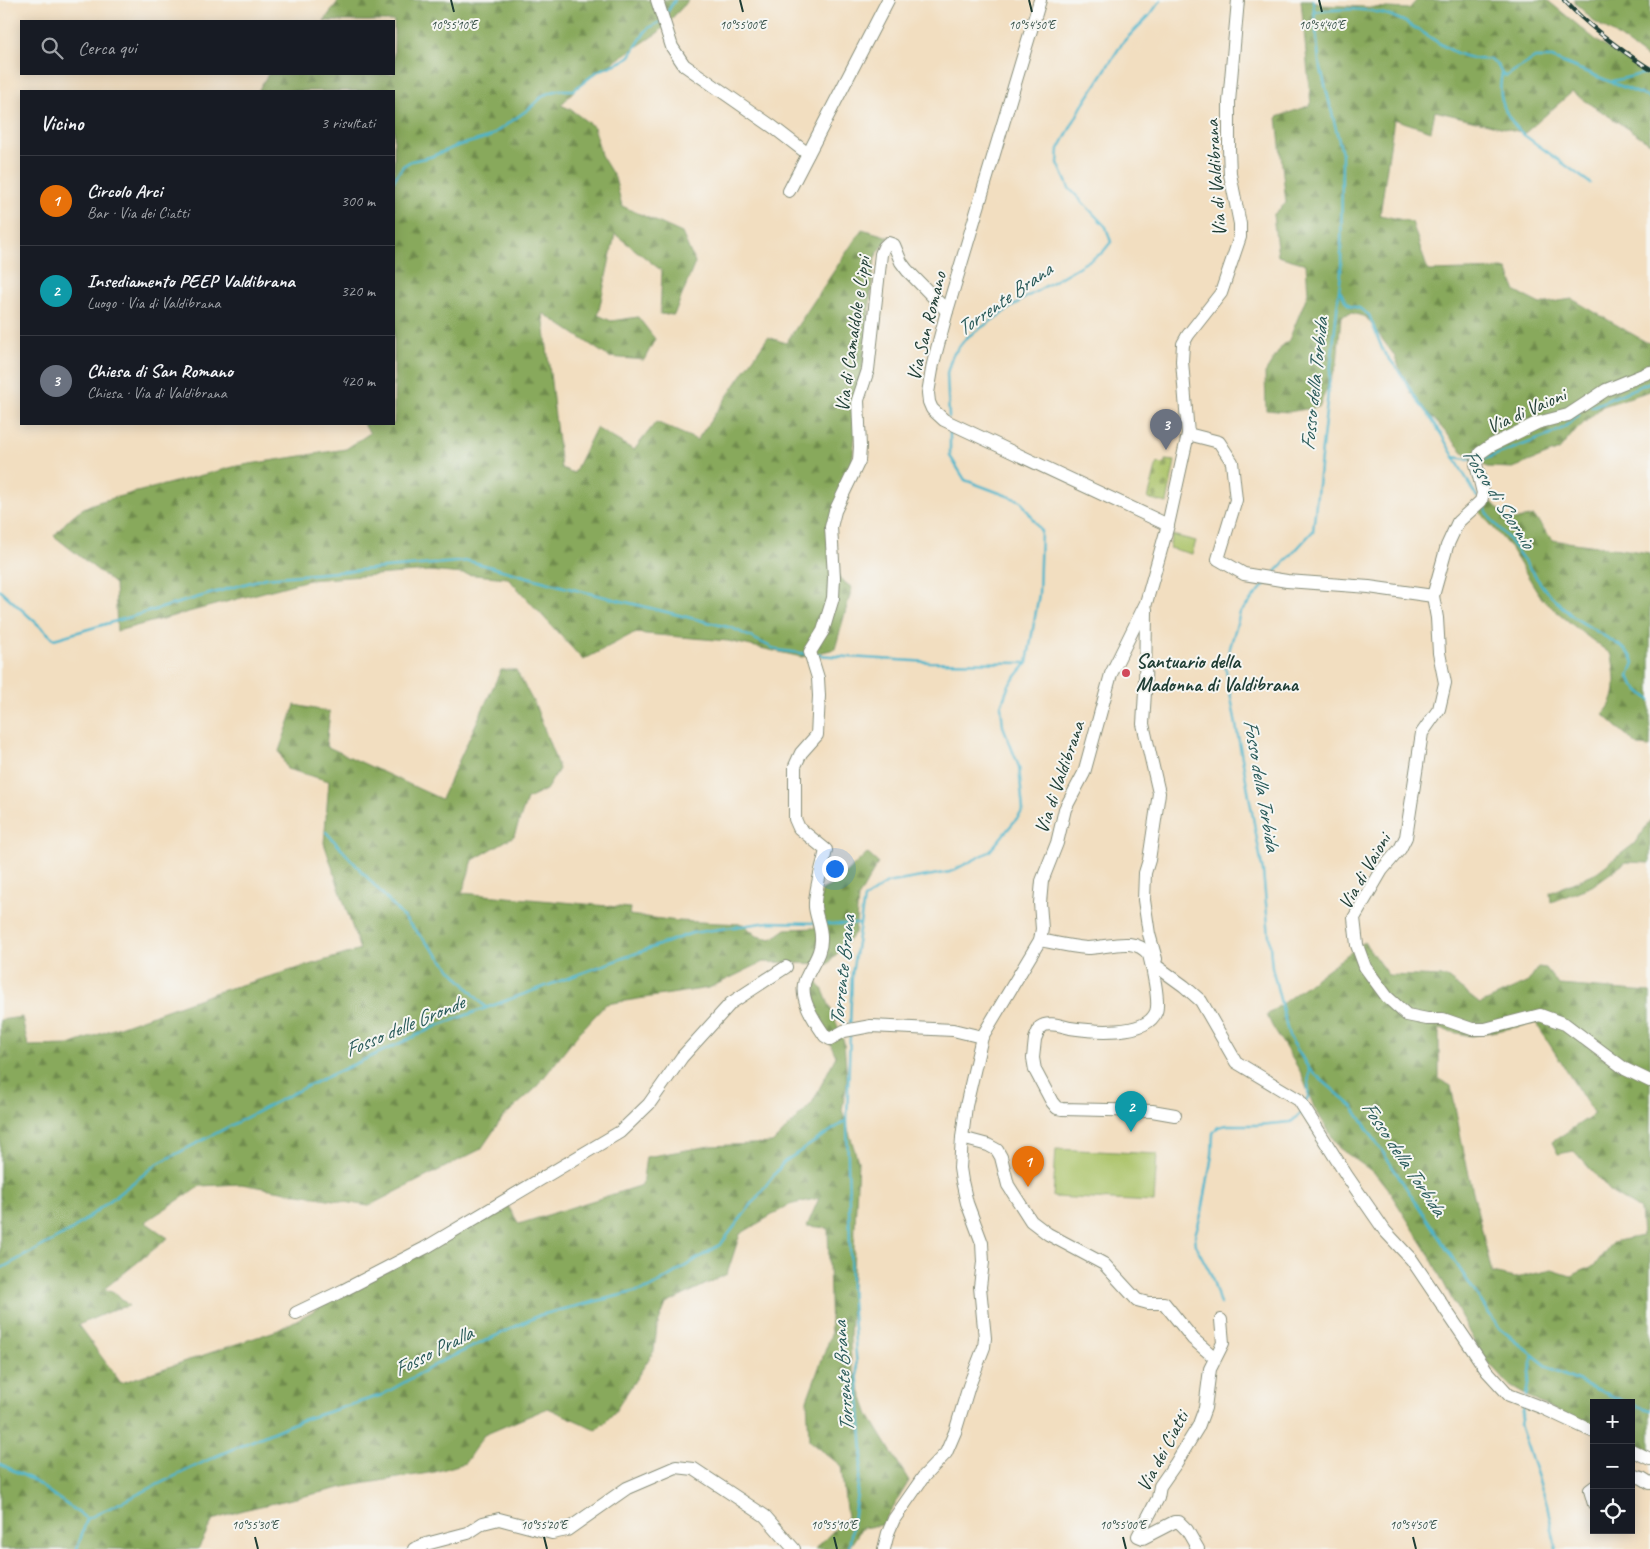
<!DOCTYPE html>
<html lang="it">
<meta charset="utf-8">
<style>
body{margin:0;font-family:Caveat,sans-serif;background:#20242c;color:#f1f3f6}
.controls{position:absolute;right:15px;bottom:15px;display:grid;overflow:hidden;border-radius:0px;box-shadow:0 2px 12px #0003}
.controls button{width:45px;height:45px;display:grid;place-items:center;padding:0;border:0;border-bottom:1px solid #363941;background:#171b24;color:#f1f3f6;font:25px sans-serif}
.you{position:absolute;left:834px;top:868px;width:18px;height:18px;margin:-12px;border:4px solid #fff;border-radius:50%;background:#1a73e8;box-shadow:0 0 0 8px #1a73e833}
.badge{display:grid;place-items:center;width:32px;height:32px;border-radius:50%;background:#ea580c;color:#fff;font-size:16px;font-weight:700}
.pin{position:absolute;translate:-50% -41px;filter:drop-shadow(0 1px 2px #0008)}
.pin::after{content:'';position:absolute;top:26px;width:18px;height:15px;background:inherit;clip-path:polygon(0 0,100% 0,50% 100%)}
.list{margin:0;padding:0;list-style:none}
h2{display:flex;justify-content:space-between;align-items:center;height:65px;margin:0;padding:0 20px;font-size:21px}
h2 small{font-size:16px;font-weight:400;color:#9ea1a6}
.list li{display:grid;grid-template-columns:32px 1fr auto;gap:15px;align-items:center;box-sizing:border-box;height:90px;padding:0 20px;border-top:1px solid #363941}
.list b{display:block;font-size:19px;white-space:nowrap}
.list p{margin:0;font-size:16px;white-space:nowrap;color:#9ea1a6}
.list em{font-size:16px;font-style:normal;color:#9ea1a6}
.icon{flex:none;width:28px;height:28px;fill:none;stroke:currentColor;stroke-width:2;stroke-linecap:round;stroke-linejoin:round}
.map{position:relative;flex:none;width:1650px;height:1549px;overflow:hidden}
.search{position:absolute;background:#171b24;box-shadow:0 2px 12px #0003;left:20px;top:20px;width:375px;height:55px;display:flex;align-items:center;gap:12px;box-sizing:border-box;padding:0 18px;border-radius:0px;color:#9ea1a6;font-size:19px}
.panel{position:absolute;background:#171b24;box-shadow:0 2px 12px #0003;left:20px;top:90px;width:375px;height:335px;border-radius:0px}
.map>svg:first-child{display:block}
.green{fill:#abc368;stroke:#65804e}
.forest{fill:url(#forest-firs);stroke:#547348;fill-rule:evenodd}
.cemetery{fill:url(#cemetery-stones);stroke:#65804e}
.lines{fill:none;stroke-linecap:round;stroke-linejoin:round}
.stream{stroke:#4db5cb;stroke-width:2.5}
.minor-casing{stroke:#888e7a;stroke-width:14}
.minor{stroke:#fff;stroke-width:12}
.rail-casing{stroke:#1f3d34;stroke-width:4.5}
.rail{stroke:#f6f6f2;stroke-width:2.5;stroke-dasharray:8;stroke-linecap:butt}
.ticks{fill:none;stroke:#1f3d34;stroke-width:2}
.poi-dot{fill:#d1495b;stroke:#f6f6f2;stroke-width:2}
.labels{text-anchor:middle;stroke-width:4;stroke-linejoin:round;paint-order:stroke}
.street-label{font-size:20px;fill:#1f3d34;stroke:#f6f6f2}
.poi-label{font-size:20px;font-weight:bold;fill:#1f3d34;stroke:#f6f6f2;text-anchor:start}
.water-label{font-size:21px;font-style:italic;fill:#2a5b5a;stroke:#f6f6f2}
.ticks-label{font-size:12px;text-anchor:middle;fill:#1f3d34;stroke:#f6f6f2;stroke-width:4;stroke-linejoin:round;paint-order:stroke}
</style>
<div class="map">
<svg width="1650" height="1549" viewBox="0 0 1650 1549">
<defs>
<pattern id="forest-firs" width="22" height="20" patternUnits="userSpaceOnUse" patternTransform="scale(1.25)"><rect width="22" height="20" fill="#88a95c"/><path d="M5 1l3.5 6h-7zM16 11l3.5 6h-7z" fill="#6f8b4d"/></pattern>
<pattern id="cemetery-stones" width="16" height="16" patternUnits="userSpaceOnUse" patternTransform="scale(1.25)"><rect width="16" height="16" fill="#abc368"/><path d="M2 7V4a2 2 0 0 1 4 0v3zM10 15v-3a2 2 0 0 1 4 0v3z" fill="#8ba056"/></pattern>
</defs>
<rect width="100%" height="100%" fill="#f6f6f2"/>
<filter id="ink" filterUnits="userSpaceOnUse"><feTurbulence type="fractalNoise" baseFrequency=".02" numOctaves="2"/><feDisplacementMap in="SourceGraphic" scale="10" xChannelSelector="R" yChannelSelector="G"/><feConvolveMatrix kernelMatrix="1 2 1 2 8 2 1 2 1" color-interpolation-filters="sRGB"/></filter>
<filter id="wash" filterUnits="userSpaceOnUse"><feTurbulence type="fractalNoise" baseFrequency=".0096" numOctaves="4" result="noise"/><feDisplacementMap in="SourceGraphic" scale="20" xChannelSelector="R" yChannelSelector="G"/><feGaussianBlur stdDeviation="1.12" result="paint"/><feColorMatrix in="noise" values="0 0 0 0 0 0 0 0 0 0 0 0 0 0 0 0 0 1.4 0 .05"/><feComposite in="paint" operator="in"/></filter>
<g filter="url(#wash)">
<rect width="100%" height="100%" fill="#f2dec0"/>
<!-- green -->
<g class="green">
<polygon points="1172,535 1196,541 1192,554 1169,548"/>
<polygon points="1056,1149 1157,1154 1154,1202 1053,1197"/>
</g>
<!-- forest -->
<g class="forest">
<path d="M339 0H653L656 9 664 0H689L659 32 580 84 561 105 570 109 594 127 601 155 615 178 622 206 682 233 695 263 674 315 660 314 662 271 615 234 598 315 611 321 638 317 655 339 644 360 609 357 543 313 561 468 574 473 596 428 634 450 656 422 697 440 768 337 786 343 862 229 889 237 875 257 852 464 829 524 838 577 852 588 835 649 802 657 728 641 634 633 583 660 508 578 429 571 309 580 117 631 115 584 54 536C68 520 76 509 98 502L237 466 346 449 370 433 363 424H394V91H258L268 74H394V21H324Z"/>
<polygon points="1301,0 1312,0 1322,5 1409,9 1417,0 1547,0 1601,44 1650,77 1650,143 1572,92 1525,133 1435,111 1431,131 1394,119 1380,215 1412,222 1428,271 1507,269 1516,292 1540,304 1572,299 1646,342 1650,343 1650,391 1603,406 1575,431 1559,450 1513,468 1487,467 1464,453 1411,393 1394,355 1366,317 1352,313 1341,316 1337,364 1319,407 1288,412 1266,410 1265,373 1282,346 1289,340 1308,293 1306,264 1278,256 1273,215 1286,203 1277,117 1311,105"/>
<polygon points="1573,0 1650,0 1650,60 1613,33 1593,21"/>
<path d="M1492 502 1509 521 1534 516 1552 540 1650 553V747L1638 746 1603 714C1620 697 1615 677 1612 655L1580 631 1542 599 1509 546 1479 511Z"/>
<polygon points="501,670 516,670 536,707 559,769 546,790 527,799 514,836 473,860 462,893 630,908 629,915 678,921 743,924 757,936 772,939 786,929 815,928 822,890 836,883 867,853 878,863 858,898 855,933 828,964 763,962 709,988 606,1004 579,1033 534,1090 503,1117 481,1149 368,1206 241,1184 200,1186 145,1222 168,1238 104,1289 117,1294 129,1306 115,1309 78,1325 121,1383 278,1330 508,1206 519,1224 642,1185 646,1157 710,1146 772,1143 812,1103 836,1056 811,1003 809,986 816,981 823,990 844,1042 847,1082 842,1110 858,1161 850,1337 851,1364 869,1415 909,1481 882,1525 862,1528 848,1549 815,1549 847,1517 841,1466 809,1440 807,1400 831,1335 828,1228 807,1226 819,1198 789,1205 740,1234 727,1274 666,1304 657,1327 654,1351 614,1413 597,1430 548,1408 484,1435 465,1463 435,1472 349,1486 243,1510 213,1520 198,1549 0,1549 0,1020 22,1017 28,1046 69,1045 217,992 360,950 324,843 329,781 287,769 279,751 295,705 330,712 326,746 441,799"/>
<polygon points="1650,821 1650,863 1626,862 1592,886 1551,902 1550,893 1597,872 1634,844"/>
<path d="M1364 942 1388 975 1446 977 1480 1004 1528 982 1538 967 1546 968 1559 985 1650 992V1456L1631 1447V1403H1594V1429L1534 1400 1510 1386 1480 1353 1426 1249 1387 1188 1376 1174 1339 1148 1314 1107 1300 1071 1272 1026 1267 1015ZM1536 1023 1594 1114 1552 1142 1558 1154 1574 1151 1612 1193 1640 1210 1642 1236 1612 1242 1595 1265 1571 1276 1552 1270 1515 1278 1492 1273 1464 1153 1451 1086 1439 1079V1029L1471 1036Z"/>
</g>
<!-- cemetery -->
<polygon class="cemetery" points="1165,460 1175,461 1167,503 1148,499 1157,463 1165,464"/>
<g class="lines">
<!-- stream -->
<g class="stream">
<path d="M1314 12C1343 8 1374 7 1401 20 1430 33 1455 63 1490 59L1497 64 1502 74C1496 99 1507 119 1524 135L1590 183"/>
<polyline points="666,14 675,0"/>
<polyline points="1502,74 1506,76 1535,58 1552,58 1650,98"/>
<polyline points="1613,81 1650,72"/>
<polyline points="394,180 403,166 411,161 430,157 457,146 489,137 530,108 544,95 558,90 574,90 598,71 623,61 630,56 645,32 649,28 660,22"/>
<polyline points="1340,291 1346,302 1350,306 1359,308 1369,315 1383,351 1399,371 1419,403 1428,414 1441,434 1477,497"/>
<polyline points="1591,407 1650,382"/>
<polyline points="949,417 947,373 952,356 966,338 1025,298 1102,253 1111,242 1106,227 1069,188 1058,163 1059,149 1082,106 1123,42 1149,16 1161,0"/>
<polyline points="1454,457 1472,460"/>
<polyline points="1482,460 1550,435 1563,428 1579,415"/>
<polyline points="1483,505 1491,519 1506,536 1546,591 1573,617 1622,647 1632,657 1634,663 1629,676 1633,685 1650,700"/>
<polyline points="1273,575 1313,531 1341,273 1342,153 1319,61 1313,0"/>
<polyline points="1266,583 1240,613 1225,665 1263,872 1272,967 1289,1036 1309,1069 1353,1107 1498,1327 1552,1370 1628,1403"/>
<polyline points="0,590 54,639 265,578 469,561 564,587 732,628 777,650 807,654"/>
<polyline points="815,655 930,662 1026,663"/>
<polyline points="326,832 486,1008"/>
<polyline points="822,924 860,924"/>
<polyline points="850,1027 852,974 864,899 887,883 950,872 989,852 1023,811 1019,767 1003,726 1001,706 1009,685 1027,663 1039,594 1041,531 1021,501 965,480 950,456 950,428"/>
<polyline points="1305,1103 1308,1097 1309,1069"/>
<polyline points="0,1269 72,1230 157,1164 303,1088 439,1025 692,933 769,922 814,923"/>
<polyline points="1220,1304 1211,1274 1196,1246 1195,1235 1202,1212 1212,1155 1213,1133 1218,1127 1227,1125 1258,1125 1291,1122 1301,1113"/>
<polyline points="1526,1396 1533,1355"/>
<polyline points="1631,1404 1650,1410"/>
<polyline points="1524,1406 1520,1425 1547,1504 1556,1549"/>
<polyline points="0,1464 31,1479 87,1519"/>
<polyline points="87,1519 212,1458 299,1421 382,1395 440,1362 540,1315 650,1288 721,1244 784,1162 847,1120"/>
<polyline points="77,1549 87,1519"/>
<polyline points="849,1549 863,1451 851,1287 847,1120 850,1035"/>
</g>
</g>
</g>
<g filter="url(#ink)">
<g class="lines">
<!-- minor casing -->
<g class="minor-casing">
<g id="minor">
<polyline points="657,0 672,47 684,65 773,127 808,154"/>
<polyline points="1040,0 947,311 933,364 928,393 929,402 932,409 944,420 1168,525"/>
<polyline points="789,191 888,0"/>
<path d="M947 311 907 270 901 262 894 245 888 243 884 247 881 254 868 370 858 400 860 447 859 461 835 511 831 527 834 577 833 598 823 631 810 652 818 678 819 696 817 735 801 753 795 766V819L799 828 826 850C823 866 814 890 815 907 816 917 821 926 821 937 822 952 813 963 807 976 796 995 814 1020 825 1036L830 1039 844 1031 871 1026 953 1030 982 1037"/>
<polyline points="1188,434 1219,442 1232,462 1236,500 1218,559 1244,574 1287,581 1369,587 1433,596 1447,546 1458,522 1481,501 1483,493 1476,464 1480,453 1490,446 1537,423 1568,415 1606,390 1650,372"/>
<polyline points="1433,596 1437,618 1439,653 1445,683 1439,709 1422,733 1406,837 1400,849 1382,870 1354,918 1357,945 1365,967 1387,997 1407,1015 1427,1019 1443,1019 1472,1029 1485,1029 1540,1015 1551,1019 1565,1024 1625,1069 1650,1081"/>
<polyline points="1146,609 1145,692 1143,724 1159,793 1149,860 1145,873 1144,900 1149,934 1156,959"/>
<path d="M1040 940C1055 943 1071 947 1087 948 1107 948 1135 935 1149 955 1152 966 1160 1002 1156 1012 1146 1037 1090 1031 1070 1028 1061 1026 1048 1021 1040 1027L1035 1039 1033 1058 1035 1070 1052 1102 1057 1108 1062 1109 1152 1111 1175 1115"/>
<polyline points="1151,962 1184,986 1201,1001 1236,1062 1299,1100 1347,1176 1385,1231 1412,1260 1487,1371 1509,1395 1543,1408 1594,1432"/>
<polyline points="962,1138 988,1145 997,1150 1001,1157 1008,1185 1031,1221 1048,1234 1104,1264 1137,1300 1148,1303 1164,1303 1193,1339 1215,1358"/>
<polyline points="296,1313 344,1290 425,1248 620,1132 649,1104 682,1057 731,1003 786,967"/>
<polyline points="1631,1450 1650,1459"/>
<polyline points="1631,1475 1642,1478 1650,1483"/>
<polyline points="1594,1487 1590,1490 1594,1504"/>
<polyline points="414,1549 426,1544 468,1533 483,1523 499,1519 552,1533 567,1530 627,1488 676,1467 694,1469 765,1516 794,1549"/>
<polyline points="884,1549 888,1533 894,1519 924,1476 946,1453 955,1432 969,1386 984,1347 985,1338 980,1287 983,1262 982,1243 967,1203 962,1181 960,1168 962,1138 966,1106 982,1037 1040,940 1042,929 1040,903 1042,881 1057,843 1065,809 1084,773 1111,674 1146,603 1168,525 1188,434 1182,361 1183,344 1188,335 1221,293 1240,237 1240,224 1230,174 1229,149 1229,102 1238,0"/>
<polyline points="1198,1549 1187,1530 1179,1522 1174,1522 1143,1538 1138,1536 1158,1498 1160,1486 1176,1463 1198,1427 1205,1408 1210,1369 1223,1343 1221,1320"/>
</g>
</g>
<!-- minor -->
<use href="#minor" class="minor"/>
<!-- rail casing -->
<g class="rail-casing">
<path id="rail" d="M1564 0C1589 27 1619 49 1650 69"/>
</g>
<!-- rail -->
<use href="#rail" class="rail"/>
</g>
</g>
<!-- ticks -->
<path class="ticks" d="M451 0 454 12M740 0 743 12M1029 0 1032 12M1319 0 1322 12M255 1537 258 1549M544 1537 547 1549M834 1537 837 1549M1123 1537 1126 1549M1413 1537 1416 1549"/>
<!-- markers -->
<circle class="poi-dot" cx="1126" cy="673" r="5"/>
<g class="labels">
<!-- street labels -->
<g class="street-label">
<text transform="translate(1215 178) rotate(-94)" y="7">Via di Valdibrana</text>
<text transform="translate(926 326) rotate(-76)" y="7">Via San Romano</text>
<text transform="translate(852 334) rotate(-82)" y="7">Via di Camaldole e Lippi</text>
<text transform="translate(1526 410) rotate(-24)" y="7">Via di Vaioni</text>
<text transform="translate(1059 777) rotate(-71)" y="7">Via di Valdibrana</text>
<text transform="translate(1364 871) rotate(-60)" y="7">Via di Vaioni</text>
<text transform="translate(1162 1451) rotate(-62)" y="7">Via dei Ciatti</text>
</g>
<!-- poi labels -->
<g class="poi-label">
<text x="1136" y="668">Santuario della<tspan x="1136" dy="23">Madonna di Valdibrana</tspan></text>
</g>
<!-- water labels -->
<g class="water-label">
<text transform="translate(1004 299) rotate(-35)" y="7">Torrente Brana</text>
<text transform="translate(1314 384) rotate(-84)" y="7">Fosso della Torbida</text>
<text transform="translate(1499 498) rotate(57)" y="7">Fosso di Scornio</text>
<text transform="translate(1262 785) rotate(80)" y="7">Fosso della Torbida</text>
<text transform="translate(842 971) rotate(-84)" y="7">Torrente Brana</text>
<text transform="translate(404 1026) rotate(-23)" y="7">Fosso delle Gronde</text>
<text transform="translate(1404 1158) rotate(56)" y="7">Fosso della Torbida</text>
<text transform="translate(433 1351) rotate(-27)" y="7">Fosso Pralla</text>
<text transform="translate(843 1377) rotate(-94)" y="7">Torrente Brana</text>
</g>
</g>
<g class="ticks-label">
<text x="454" y="29">10°55'10"E</text>
<text x="743" y="29">10°55'00"E</text>
<text x="1032" y="29">10°54'50"E</text>
<text x="1322" y="29">10°54'40"E</text>
<text x="255" y="1529">10°55'30"E</text>
<text x="544" y="1529">10°55'20"E</text>
<text x="834" y="1529">10°55'10"E</text>
<text x="1123" y="1529">10°55'00"E</text>
<text x="1413" y="1529">10°54'50"E</text>
</g>
</svg>
<div class="controls">
<button>+</button>
<button>−</button>
<button><svg class="icon" aria-label="locate" viewBox="0 0 24 24"><circle cx="12" cy="12" r="6"/><path d="M12 2v4M12 18v4M2 12h4M18 12h4"/></svg></button>
</div>
<div class="you"></div>
<div class="pin badge" style="left:1028px;top:1187px;background:#e8710a">1</div>
<div class="pin badge" style="left:1131px;top:1132px;background:#0f9aa8">2</div>
<div class="pin badge" style="left:1166px;top:450px;background:#6b7280">3</div>
<div class="search"><svg class="icon" aria-label="search" viewBox="0 0 24 24"><circle cx="10" cy="10" r="6"/><path d="M15 15l6 6"/></svg>Cerca qui</div>
<section class="panel">
<h2>Vicino<small>3 risultati</small></h2>
<ul class="list">
<li><span class="badge" style="background:#e8710a">1</span><div><b>Circolo Arci</b><p>Bar · Via dei Ciatti</p></div><em>300 m</em></li>
<li><span class="badge" style="background:#0f9aa8">2</span><div><b>Insediamento PEEP Valdibrana</b><p>Luogo · Via di Valdibrana</p></div><em>320 m</em></li>
<li><span class="badge" style="background:#6b7280">3</span><div><b>Chiesa di San Romano</b><p>Chiesa · Via di Valdibrana</p></div><em>420 m</em></li>
</ul>
</section>
</div>
